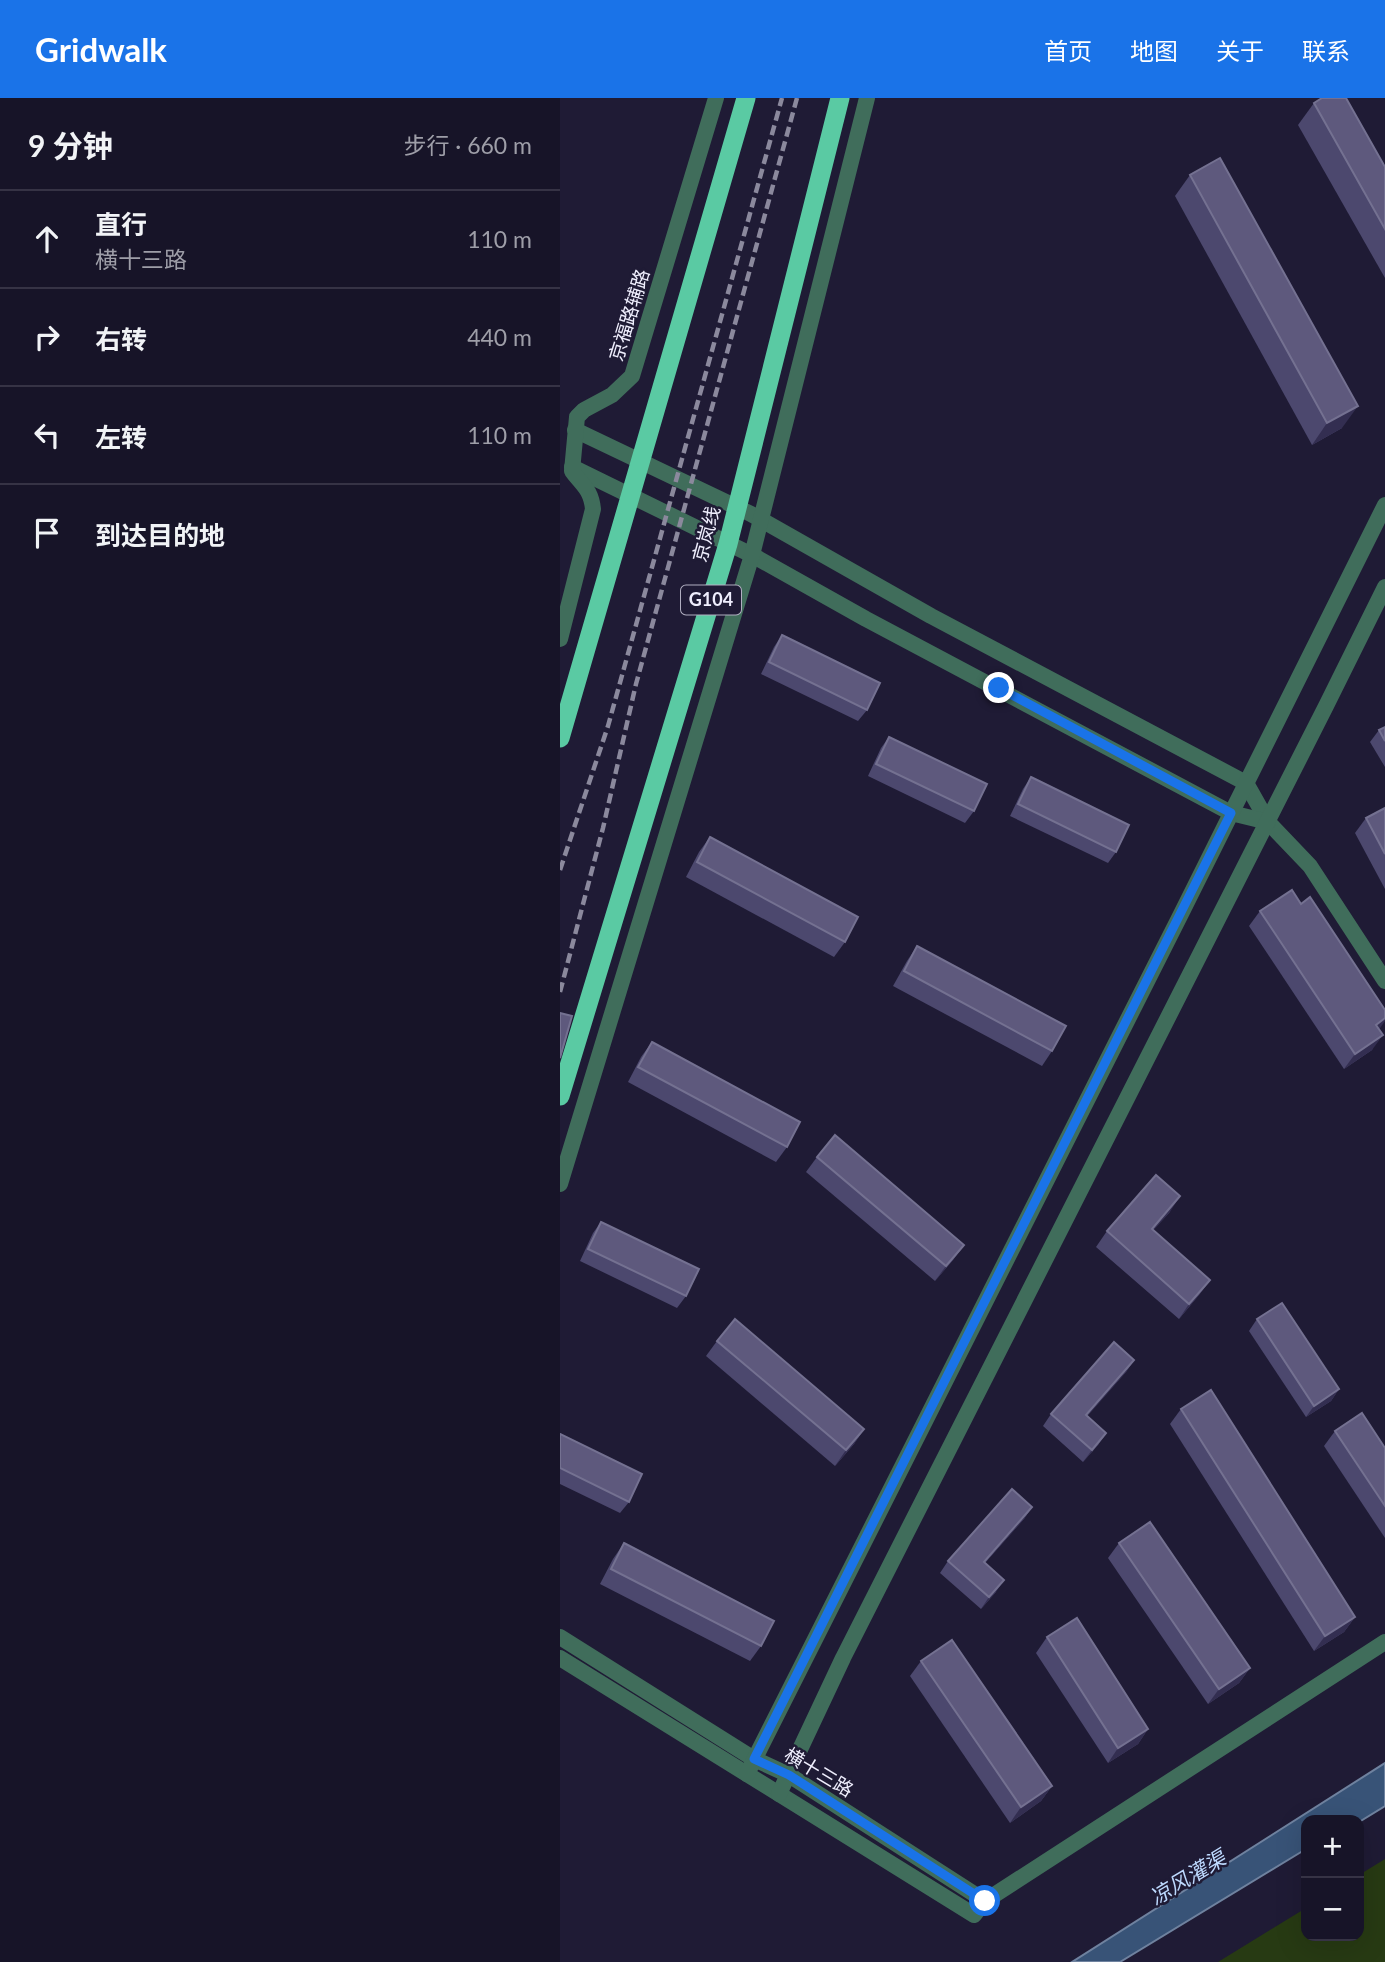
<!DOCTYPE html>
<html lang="zh">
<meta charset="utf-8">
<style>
body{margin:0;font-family:Lato,"Noto Sans SC",sans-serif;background:#201d30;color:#f1f3f6}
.controls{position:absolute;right:21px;bottom:21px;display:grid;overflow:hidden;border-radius:14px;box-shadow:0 7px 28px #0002}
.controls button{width:63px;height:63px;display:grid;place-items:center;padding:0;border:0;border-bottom:2px solid #363345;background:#171428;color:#f1f3f6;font:35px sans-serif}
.stop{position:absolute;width:21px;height:21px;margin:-16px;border:5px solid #1a73e8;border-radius:50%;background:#fff}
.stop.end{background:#1a73e8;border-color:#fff;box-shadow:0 2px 7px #0008}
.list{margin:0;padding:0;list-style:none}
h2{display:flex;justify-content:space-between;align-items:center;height:91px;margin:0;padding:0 28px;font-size:30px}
h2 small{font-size:23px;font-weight:400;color:#9e9ea8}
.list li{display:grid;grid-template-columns:46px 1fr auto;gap:21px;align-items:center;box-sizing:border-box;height:98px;padding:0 28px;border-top:2px solid #363345}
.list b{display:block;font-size:26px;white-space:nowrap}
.list p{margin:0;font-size:23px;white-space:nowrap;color:#9e9ea8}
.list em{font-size:23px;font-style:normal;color:#9e9ea8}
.icon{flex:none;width:38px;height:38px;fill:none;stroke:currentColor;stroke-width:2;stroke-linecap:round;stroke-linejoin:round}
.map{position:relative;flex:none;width:825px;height:1864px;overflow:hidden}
header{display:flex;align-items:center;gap:42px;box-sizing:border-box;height:98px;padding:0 35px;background:#1a73e8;color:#fff}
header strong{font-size:33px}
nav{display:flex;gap:38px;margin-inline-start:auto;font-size:24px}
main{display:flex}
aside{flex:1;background:#171428}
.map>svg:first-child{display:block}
.green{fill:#273a13}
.water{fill:#385377;stroke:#6f829f;stroke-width:2}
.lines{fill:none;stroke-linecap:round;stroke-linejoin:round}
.tertiary{stroke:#406d5b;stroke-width:16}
.trunk{stroke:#5acaa3;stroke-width:19}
.rail{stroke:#8b899d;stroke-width:4.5;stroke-dasharray:10 5;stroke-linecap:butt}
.wall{fill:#4c486e}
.shaded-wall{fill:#332e51}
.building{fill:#5e597d;stroke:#747191;stroke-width:2}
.route{stroke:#1a73e8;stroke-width:9}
.labels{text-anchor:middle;stroke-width:5;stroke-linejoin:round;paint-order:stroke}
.shield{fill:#1f1b35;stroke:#b1afc1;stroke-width:2}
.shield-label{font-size:18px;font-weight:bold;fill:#efeefd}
.street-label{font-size:19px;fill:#efeefd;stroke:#1f1b35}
.water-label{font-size:21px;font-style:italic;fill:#bdd9fe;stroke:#1f1b35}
</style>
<header>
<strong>Gridwalk</strong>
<nav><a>首页</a><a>地图</a><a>关于</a><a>联系</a></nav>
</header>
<main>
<aside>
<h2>9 分钟<small>步行 · 660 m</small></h2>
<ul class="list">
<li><svg class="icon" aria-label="ahead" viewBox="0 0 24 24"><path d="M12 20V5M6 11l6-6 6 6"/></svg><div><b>直行</b><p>横十三路</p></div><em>110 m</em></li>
<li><svg class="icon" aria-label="right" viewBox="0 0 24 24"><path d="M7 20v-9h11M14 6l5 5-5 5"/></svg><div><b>右转</b></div><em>440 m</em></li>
<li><svg class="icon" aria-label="left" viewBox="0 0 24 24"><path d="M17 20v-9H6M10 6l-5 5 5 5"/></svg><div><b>左转</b></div><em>110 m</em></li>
<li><svg class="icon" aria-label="arrive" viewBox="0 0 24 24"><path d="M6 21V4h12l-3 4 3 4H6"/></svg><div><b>到达目的地</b></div></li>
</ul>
</aside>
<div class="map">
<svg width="825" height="1864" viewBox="0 0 825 1864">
<rect width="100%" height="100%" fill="#1f1b35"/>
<!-- green -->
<polygon class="green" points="825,1761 825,1864 658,1864 746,1810 746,1838 799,1838 799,1777"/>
<!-- water -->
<polygon class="water" points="825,1665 825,1708 799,1724 799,1722 746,1722 746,1751 560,1864 512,1864"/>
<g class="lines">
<!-- tertiary -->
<g class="tertiary">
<polyline points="15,332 191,416 371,518 686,685 708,724 750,768 825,883"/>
<polyline points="12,369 192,457 306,521 671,715 708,724"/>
<path d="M0 541 33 411C31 391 22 387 12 373L17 319 24 312 52 297 72 278 156 0"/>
<polyline points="0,1086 192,457 307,0"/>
<polyline points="0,1539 194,1661 229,1677 425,1803"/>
<polyline points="0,1560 414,1817 425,1803 825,1544"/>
<polyline points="187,1676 621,816 825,407"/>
<polyline points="219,1696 283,1560 766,608 825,489"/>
</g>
<!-- trunk -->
<g class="trunk">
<polyline points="0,640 186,0"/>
<polyline points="0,998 168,446 280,0"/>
</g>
<!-- rail -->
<g class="rail">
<polyline points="0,772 48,628 222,0"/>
<polyline points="0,894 43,730 76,586 237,0"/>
</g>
</g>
<!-- wall -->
<g class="wall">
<polygon points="754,5 825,69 825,180 738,27"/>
<polygon points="630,77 782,330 752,347 615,98"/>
<polygon points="222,537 307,612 298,623 201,576 214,549"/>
<polygon points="825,629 825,669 810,644 819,632"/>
<polygon points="329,639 414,713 405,725 308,678 321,650"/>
<polygon points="471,679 556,754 548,765 450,718 463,691"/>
<polygon points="825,710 825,791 795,735 806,720"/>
<polygon points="150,739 285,844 274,859 126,779 139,754"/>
<polygon points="700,813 819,932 812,952 784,971 689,828"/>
<polygon points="357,848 492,953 482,968 333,888 347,863"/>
<polygon points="92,944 227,1049 216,1064 68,984 81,959"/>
<polygon points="257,1059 404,1147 393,1162 375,1183 246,1074"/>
<polygon points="610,1114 593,1132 650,1182 639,1197 619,1221 536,1149 547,1133"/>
<polygon points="41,1124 126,1198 117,1210 20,1163 33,1135"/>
<polygon points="697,1221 779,1291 771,1303 746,1319 689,1233"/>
<polygon points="157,1243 304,1331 294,1346 275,1368 146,1258"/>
<polygon points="574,1262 566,1274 527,1318 546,1335 538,1347 523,1364 483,1328 491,1316"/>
<polygon points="621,1311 795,1519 784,1534 754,1553 610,1326"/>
<polygon points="775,1333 825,1350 825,1440 764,1348"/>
<polygon points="0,1336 69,1404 60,1415 0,1386"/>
<polygon points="472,1409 464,1421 425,1465 436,1494 421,1511 380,1475 388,1463"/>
<polygon points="64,1445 201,1548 190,1563 40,1486 53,1461"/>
<polygon points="559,1445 690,1570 679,1585 648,1606 548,1460"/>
<polygon points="487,1539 588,1631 578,1646 548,1665 476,1555"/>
<polygon points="361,1563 492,1688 481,1703 450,1725 350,1578"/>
</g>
<!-- shaded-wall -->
<g class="shaded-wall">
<polygon points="798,308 782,330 752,347 767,325"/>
<polygon points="825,920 825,923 818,933 816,927"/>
<polygon points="823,937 812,952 784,971 795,956"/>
<polygon points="620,1098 610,1114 581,1146 592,1131"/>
<polygon points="404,1147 393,1162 375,1183 386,1168"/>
<polygon points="650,1182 639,1197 619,1221 629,1206"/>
<polygon points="574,1262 566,1274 518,1329 526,1317"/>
<polygon points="779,1291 771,1303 746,1319 754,1308"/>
<polygon points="304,1331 294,1346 275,1368 286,1352"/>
<polygon points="546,1335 538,1347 523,1364 532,1352"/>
<polygon points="472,1409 464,1421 415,1476 424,1464"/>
<polygon points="444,1482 436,1494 421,1511 429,1499"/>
<polygon points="795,1519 784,1534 754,1553 765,1538"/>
<polygon points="690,1570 679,1585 648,1606 659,1591"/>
<polygon points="588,1631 578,1646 548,1665 558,1650"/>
<polygon points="492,1688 481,1703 450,1725 461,1709"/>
</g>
<!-- building -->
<g class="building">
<polygon points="762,0 786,0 825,69 825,131 754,5"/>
<polygon points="660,60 798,308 767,325 630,77"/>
<polygon points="222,537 320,585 307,612 209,564"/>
<polygon points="825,629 825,643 819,632"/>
<polygon points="329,639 427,686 414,713 316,666"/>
<polygon points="471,679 569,727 556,754 458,706"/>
<polygon points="825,710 825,756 806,720"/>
<polygon points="150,739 298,819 285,844 137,764"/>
<polygon points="732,792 741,806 750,799 825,912 825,920 816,927 823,937 795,956 700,813"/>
<polygon points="357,848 506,928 492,953 344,873"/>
<polygon points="0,915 12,918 0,960"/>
<polygon points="92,944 240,1024 227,1049 78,969"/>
<polygon points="275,1037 404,1147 386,1168 257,1059"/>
<polygon points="596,1077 620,1098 592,1131 650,1182 629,1206 547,1133"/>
<polygon points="41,1124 139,1171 126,1198 28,1151"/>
<polygon points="722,1205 779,1291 754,1308 697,1221"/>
<polygon points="175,1221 304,1331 286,1352 157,1243"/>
<polygon points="554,1244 574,1262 526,1317 546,1335 532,1352 491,1316"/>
<polygon points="651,1292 795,1519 765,1538 621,1311"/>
<polygon points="802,1315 825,1350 825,1408 775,1333"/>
<polygon points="0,1336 82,1376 69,1404 0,1370"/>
<polygon points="452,1391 472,1409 424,1464 444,1482 429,1499 388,1463"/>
<polygon points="590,1424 690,1570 659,1591 559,1445"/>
<polygon points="64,1445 214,1523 201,1548 51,1471"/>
<polygon points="517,1520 588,1631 558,1650 487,1539"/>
<polygon points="392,1542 492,1688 461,1709 361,1563"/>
</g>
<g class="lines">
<!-- route -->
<polyline class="route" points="425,1803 229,1677 194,1661 671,715 439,590"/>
</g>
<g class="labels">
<!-- shield labels -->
<rect class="shield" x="121" y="487.5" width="60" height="29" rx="5"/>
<g class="shield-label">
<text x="151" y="508">G104</text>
</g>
<!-- street labels -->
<g class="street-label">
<text transform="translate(69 217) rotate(-73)" y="7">京福路辅路</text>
<text transform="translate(146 436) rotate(-75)" y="7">京岚线</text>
<text transform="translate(259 1674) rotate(31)" y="7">横十三路</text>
</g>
<!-- water labels -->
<g class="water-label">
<text transform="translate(628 1780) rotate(-31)" y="7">凉风灌渠</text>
</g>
</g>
</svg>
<div class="controls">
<button>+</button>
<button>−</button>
</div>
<div class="stop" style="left:425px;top:1803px"></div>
<div class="stop end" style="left:439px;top:590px"></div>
</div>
</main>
